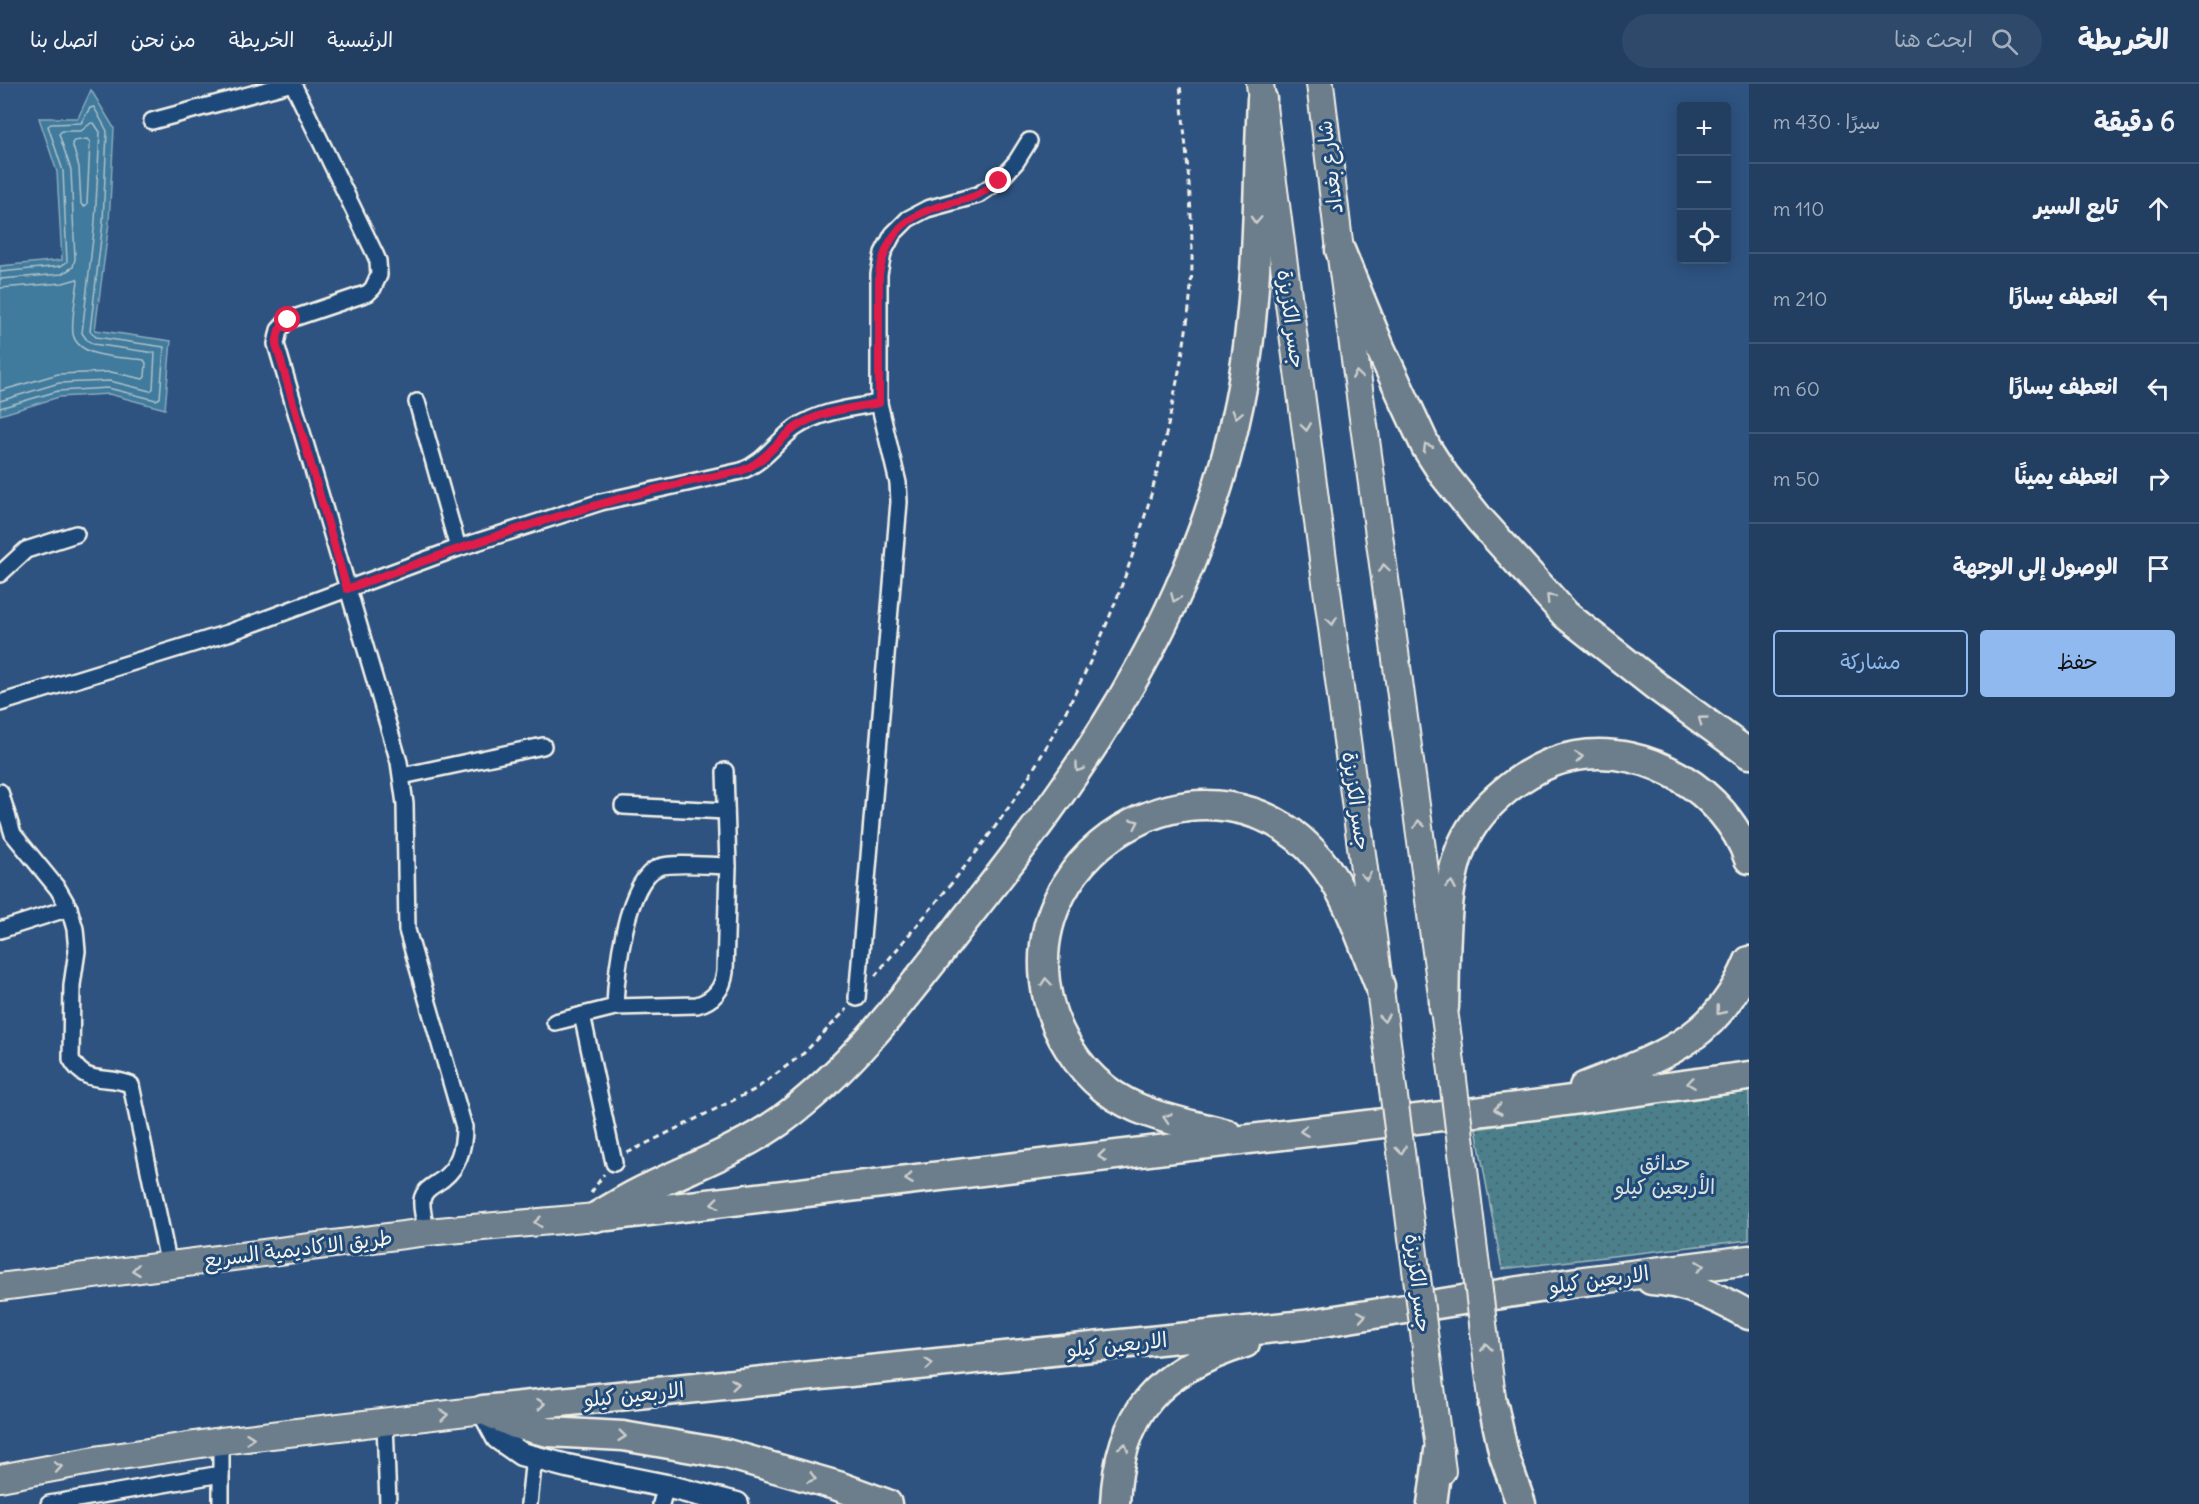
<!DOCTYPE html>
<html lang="ar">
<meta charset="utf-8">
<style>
body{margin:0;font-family:Delius,"Playpen Sans Arabic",sans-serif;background:#2e496a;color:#f1f3f6;direction:rtl}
.controls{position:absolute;right:18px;top:18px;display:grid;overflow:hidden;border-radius:6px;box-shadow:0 3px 15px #0003}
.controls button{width:54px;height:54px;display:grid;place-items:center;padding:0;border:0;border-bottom:2px solid #3f5776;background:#223e61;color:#f1f3f6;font:30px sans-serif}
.stop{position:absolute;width:18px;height:18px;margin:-14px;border:4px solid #e11d48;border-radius:50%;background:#fff}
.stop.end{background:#e11d48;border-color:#fff;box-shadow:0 2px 6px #0008}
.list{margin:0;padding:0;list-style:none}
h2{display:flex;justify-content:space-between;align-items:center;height:78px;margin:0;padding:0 24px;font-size:26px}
h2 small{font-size:20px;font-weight:400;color:#a2aebd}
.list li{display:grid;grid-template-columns:39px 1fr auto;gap:18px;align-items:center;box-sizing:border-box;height:90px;padding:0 24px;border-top:2px solid #3f5776}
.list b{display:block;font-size:22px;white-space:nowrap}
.list em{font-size:20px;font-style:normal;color:#a2aebd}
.actions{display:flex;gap:12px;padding:18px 24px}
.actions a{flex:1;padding:14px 0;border:2px solid #90b9f0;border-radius:6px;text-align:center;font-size:21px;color:#90b9f0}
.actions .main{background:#90b9f0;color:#111}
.icon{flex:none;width:33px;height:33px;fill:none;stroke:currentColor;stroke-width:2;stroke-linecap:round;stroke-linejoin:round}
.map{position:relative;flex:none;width:1749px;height:1420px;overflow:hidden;direction:ltr}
header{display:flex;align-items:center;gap:36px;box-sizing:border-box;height:84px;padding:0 30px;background:#223e61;border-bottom:2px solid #3f5776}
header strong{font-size:28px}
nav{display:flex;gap:33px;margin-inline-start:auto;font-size:21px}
.search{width:420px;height:54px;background:#2e496a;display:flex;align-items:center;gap:15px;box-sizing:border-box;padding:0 21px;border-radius:33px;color:#a2aebd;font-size:22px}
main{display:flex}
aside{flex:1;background:#223e61}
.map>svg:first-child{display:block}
.green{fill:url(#green-dots);stroke:#a0b8ba;stroke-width:1.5}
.water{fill:#417a9c;stroke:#89aaba;stroke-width:1.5}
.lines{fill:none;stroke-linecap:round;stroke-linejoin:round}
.shore{stroke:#acc1ca;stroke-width:1.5}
.minor-casing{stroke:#f4f1e8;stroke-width:20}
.secondary-casing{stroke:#f4f1e8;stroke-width:27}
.trunk-casing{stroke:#f4f1e8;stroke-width:30}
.motorway-casing{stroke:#f4f1e8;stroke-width:33}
.path{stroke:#f4f1e8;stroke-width:3;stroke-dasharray:6 4.5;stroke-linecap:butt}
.minor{stroke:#1f4a7a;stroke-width:15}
.secondary{stroke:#1f4a7a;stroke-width:22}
.trunk{stroke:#6c7d8b;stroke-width:26}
.motorway{stroke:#6c7d8b;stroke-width:28}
.trunk-bridge-casing{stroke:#f4f1e8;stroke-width:30;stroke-linecap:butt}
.trunk-bridge{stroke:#6c7d8b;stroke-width:26}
.oneway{stroke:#cbcecc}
.route{stroke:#e11d48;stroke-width:8}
.labels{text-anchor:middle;stroke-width:6;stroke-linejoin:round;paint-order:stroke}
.street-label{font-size:21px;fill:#f4f1e8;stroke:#1f4a7a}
.park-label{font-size:21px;fill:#dbe0da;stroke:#1f4a7a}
</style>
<header>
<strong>الخريطة</strong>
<div class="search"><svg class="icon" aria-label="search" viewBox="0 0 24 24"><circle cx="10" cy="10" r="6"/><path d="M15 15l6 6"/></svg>ابحث هنا</div>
<nav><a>الرئيسية</a><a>الخريطة</a><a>من نحن</a><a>اتصل بنا</a></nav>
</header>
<main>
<aside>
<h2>6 دقيقة<small>سيرًا · 430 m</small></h2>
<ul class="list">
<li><svg class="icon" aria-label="ahead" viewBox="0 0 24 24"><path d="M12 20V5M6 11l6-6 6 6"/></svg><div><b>تابع السير</b></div><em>110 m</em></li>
<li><svg class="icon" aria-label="left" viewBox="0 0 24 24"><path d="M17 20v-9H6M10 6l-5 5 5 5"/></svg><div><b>انعطف يسارًا</b></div><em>210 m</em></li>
<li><svg class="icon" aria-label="left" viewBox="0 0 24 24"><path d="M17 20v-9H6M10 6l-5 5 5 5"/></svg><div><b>انعطف يسارًا</b></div><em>60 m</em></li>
<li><svg class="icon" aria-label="right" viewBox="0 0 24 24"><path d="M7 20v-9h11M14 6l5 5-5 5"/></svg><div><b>انعطف يمينًا</b></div><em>50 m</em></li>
<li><svg class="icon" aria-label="arrive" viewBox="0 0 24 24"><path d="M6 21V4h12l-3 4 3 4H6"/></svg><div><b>الوصول إلى الوجهة</b></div></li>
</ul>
<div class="actions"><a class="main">حفظ</a><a>مشاركة</a></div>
</aside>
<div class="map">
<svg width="1749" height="1420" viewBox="0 0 1749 1420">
<defs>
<pattern id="green-dots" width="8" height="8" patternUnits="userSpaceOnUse" patternTransform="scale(1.5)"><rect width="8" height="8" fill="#4c7f8b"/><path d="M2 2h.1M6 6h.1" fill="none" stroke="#4b666c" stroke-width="1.8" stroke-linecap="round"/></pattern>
</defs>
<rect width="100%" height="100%" fill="#2e5381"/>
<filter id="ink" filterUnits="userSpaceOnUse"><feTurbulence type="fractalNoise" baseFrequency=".0167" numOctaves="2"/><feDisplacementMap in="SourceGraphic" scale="12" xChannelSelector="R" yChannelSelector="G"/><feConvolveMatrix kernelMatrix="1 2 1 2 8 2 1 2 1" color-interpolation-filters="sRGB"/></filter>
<g filter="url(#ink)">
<!-- green -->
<polygon class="green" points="1749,1003 1749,1156 1502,1185 1476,1045"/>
<!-- water -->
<polygon class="water" points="91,6 114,44 109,139 95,246 171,257 165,325 109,310 59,313 0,331 0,182 62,176 57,88 39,34 78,34"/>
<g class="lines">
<!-- shore -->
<g class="shore">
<polygon points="87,55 90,58 87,120 84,123 81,120 79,83 72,59 74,57"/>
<polyline points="0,188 61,182 67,178 63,87 48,42 51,40 81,39 90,24 94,23 107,47 103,138 90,247 96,253 164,263 160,314 156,316 108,304 58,307 0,324"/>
<polyline points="0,195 62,190 73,183 75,175 71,86 59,50 62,47 81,47 91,39 94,39 100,48 95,137 82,249 87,256 93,260 155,269 153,305 150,307 110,297 59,299 0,317"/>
<path d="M0 204 63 199 77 195 78 197C76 213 71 234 73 250 78 275 124 273 144 276L146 279 145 293 143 295 111 288 58 290 0 307"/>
</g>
<!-- minor casing -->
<g class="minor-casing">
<g id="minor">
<path d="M293 0 375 170 378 177 379 191 373 204 368 209 288 236 279 246 276 260 399 678 405 720 407 846 464 1043C464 1062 460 1081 444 1094 436 1101 424 1104 422 1116 421 1126 425 1139 427 1148"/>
<polyline points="152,37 289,0"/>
<polyline points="417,318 458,464"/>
<polyline points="0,490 26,466 76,450"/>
<path d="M0 619 228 549 458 464 601 418 741 387C765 378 776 358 795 344 820 327 851 324 879 319"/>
<polyline points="402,692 543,662"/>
<path d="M0 708 13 750 58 805 69 824 75 845 77 867 72 901 71 975C87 1004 107 989 131 1001L169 1182"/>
<polyline points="623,722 726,727"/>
<polyline points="0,846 69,824"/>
<polyline points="857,914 899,418 898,399 879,319 879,190 883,169 893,150 908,135 927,125 978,111 999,97 1016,78 1029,57"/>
<path d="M615 923C616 892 625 796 659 783 674 778 711 782 728 782"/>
<polyline points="582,931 614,1079"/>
<path d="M555 938 615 923 697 921C714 916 723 905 725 888L728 782 725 687"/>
<polyline points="385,1339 388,1420"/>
<polyline points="221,1357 221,1420"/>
<polyline points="49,1420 221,1390"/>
<polyline points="529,1420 534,1373"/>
<polyline points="661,1420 666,1402"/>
</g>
</g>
<!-- secondary casing -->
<g class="secondary-casing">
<polyline id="secondary" points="483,1326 498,1354 521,1370 567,1382 666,1402 737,1420"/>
</g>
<!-- trunk casing -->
<g class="trunk-casing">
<g id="trunk">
<polyline points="1260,0 1388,966"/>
<polyline points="1320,0 1340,166 1448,955"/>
<polyline points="0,1203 427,1148 596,1133"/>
<polyline points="1433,1319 1442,1387"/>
<polyline points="0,1394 101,1375 221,1357 483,1326"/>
</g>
</g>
<!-- motorway casing -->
<g class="motorway-casing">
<g id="motorway">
<polyline points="1340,166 1381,266 1426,363 1444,391 1480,436 1566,531 1656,602 1749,670"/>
<path d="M1444 923C1446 872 1442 798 1466 753 1486 715 1533 679 1576 672 1648 660 1725 707 1749 775"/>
<path d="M1584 1003C1659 973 1716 958 1749 877"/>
<path d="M1227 1050C1187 1039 1139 1032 1105 1005 1077 983 1056 949 1048 915 1013 758 1217 651 1320 776 1349 811 1363 861 1380 902"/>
<polyline points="607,1132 1542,1020 1749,992"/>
<path d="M596 1133C610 1125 624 1116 638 1109 686 1085 736 1068 780 1037 857 981 913 902 971 828 1095 672 1199 518 1239 319 1259 219 1257 116 1262 15"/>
<path d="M1651 1196C1685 1197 1720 1215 1749 1231"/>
<polyline points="1493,1321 1504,1371 1521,1420"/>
<polyline points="483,1326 1304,1241 1577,1198 1749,1176"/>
<polyline points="488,1328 515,1340 548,1348 623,1352 727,1370 838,1402 887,1420"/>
<path d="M1115 1420C1119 1327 1159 1286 1245 1259"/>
<polyline points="1432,1420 1439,1367"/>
</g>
</g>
<!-- path -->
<g class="path">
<path d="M875 892C923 833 975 775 1017 711 1096 589 1147 454 1174 312 1183 269 1191 225 1192 181 1193 120 1185 60 1180 0"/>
<polyline points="627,1069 756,1005 804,969 847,925"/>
<polyline points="591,1109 604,1090"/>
</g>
<!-- minor -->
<use href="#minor" class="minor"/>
<!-- secondary -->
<use href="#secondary" class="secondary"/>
<!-- trunk -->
<use href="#trunk" class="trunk"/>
<!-- motorway -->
<use href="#motorway" class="motorway"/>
<!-- trunk-bridge casing -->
<g class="trunk-bridge-casing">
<g id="trunk-bridge">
<polyline points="1448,955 1493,1321"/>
<polyline points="1388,966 1433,1319"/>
</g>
</g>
<!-- trunk-bridge -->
<use href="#trunk-bridge" class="trunk-bridge"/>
</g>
<!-- one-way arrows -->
<defs><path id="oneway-chevron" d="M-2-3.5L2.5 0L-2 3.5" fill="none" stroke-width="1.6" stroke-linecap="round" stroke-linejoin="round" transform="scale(1.5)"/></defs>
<g class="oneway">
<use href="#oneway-chevron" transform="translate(1256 136) rotate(93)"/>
<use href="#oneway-chevron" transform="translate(1357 291) rotate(-98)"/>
<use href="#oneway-chevron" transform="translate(1237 330) rotate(102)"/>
<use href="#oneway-chevron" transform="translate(1306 343) rotate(82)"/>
<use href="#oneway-chevron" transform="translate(1427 363) rotate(-120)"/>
<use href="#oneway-chevron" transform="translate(1384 484) rotate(-98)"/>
<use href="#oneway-chevron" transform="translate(1175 514) rotate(113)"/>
<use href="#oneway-chevron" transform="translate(1550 514) rotate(-134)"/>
<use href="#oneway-chevron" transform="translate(1332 537) rotate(82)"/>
<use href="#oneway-chevron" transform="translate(1702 636) rotate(-144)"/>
<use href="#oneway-chevron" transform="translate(1579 673) rotate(-7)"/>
<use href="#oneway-chevron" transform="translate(1079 684) rotate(124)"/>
<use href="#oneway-chevron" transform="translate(1135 739) rotate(-26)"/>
<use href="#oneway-chevron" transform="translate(1419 740) rotate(-98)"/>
<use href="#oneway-chevron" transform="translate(1366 792) rotate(82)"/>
<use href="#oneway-chevron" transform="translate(1451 801) rotate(-80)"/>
<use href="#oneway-chevron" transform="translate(1046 898) rotate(-95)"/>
<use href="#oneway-chevron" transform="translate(1720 927) rotate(129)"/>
<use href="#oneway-chevron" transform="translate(1384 934) rotate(83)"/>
<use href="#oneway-chevron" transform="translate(1691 999) rotate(172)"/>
<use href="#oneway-chevron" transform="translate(1498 1025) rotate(173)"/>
<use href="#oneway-chevron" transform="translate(1167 1034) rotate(-162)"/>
<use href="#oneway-chevron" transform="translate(1304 1047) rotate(173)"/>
<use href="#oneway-chevron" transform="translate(1401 1066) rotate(83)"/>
<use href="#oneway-chevron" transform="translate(1102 1072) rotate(173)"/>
<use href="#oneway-chevron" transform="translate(909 1095) rotate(173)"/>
<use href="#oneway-chevron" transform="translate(715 1119) rotate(173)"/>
<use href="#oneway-chevron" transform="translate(538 1138) rotate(175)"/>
<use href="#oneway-chevron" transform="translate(1700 1182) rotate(-7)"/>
<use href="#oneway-chevron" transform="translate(136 1186) rotate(173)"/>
<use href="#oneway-chevron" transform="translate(1362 1232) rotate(-9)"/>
<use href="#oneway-chevron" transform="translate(1486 1263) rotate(-97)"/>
<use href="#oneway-chevron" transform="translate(929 1280) rotate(-6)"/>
<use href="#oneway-chevron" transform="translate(735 1300) rotate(-6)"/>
<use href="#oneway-chevron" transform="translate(541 1320) rotate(-6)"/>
<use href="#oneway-chevron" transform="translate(444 1331) rotate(-7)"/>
<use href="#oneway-chevron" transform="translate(622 1352) rotate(6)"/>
<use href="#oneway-chevron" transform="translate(250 1354) rotate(-6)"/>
<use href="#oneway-chevron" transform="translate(1124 1363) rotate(-72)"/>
<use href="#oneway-chevron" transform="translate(58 1383) rotate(-10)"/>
<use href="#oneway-chevron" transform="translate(812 1394) rotate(17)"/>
</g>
</g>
<g class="lines" filter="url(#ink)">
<!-- route -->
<path class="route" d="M288 236 279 246 276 260 347 505C477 457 605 412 741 387 765 378 776 358 795 344 819 327 851 324 879 319V190C887 150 904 132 944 121 955 118 969 115 979 110 986 106 992 101 999 97"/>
</g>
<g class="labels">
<!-- street labels -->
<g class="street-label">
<text transform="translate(1330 83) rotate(-97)" y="7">شارع بغداد</text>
<text transform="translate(1291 235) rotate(82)" y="7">جسر الكزيزة</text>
<text transform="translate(1356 717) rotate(82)" y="7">جسر الكزيزة</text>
<text transform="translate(298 1165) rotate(-7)" y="7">طريق الاكاديمية السريع</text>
<text transform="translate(1599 1196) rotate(-8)" y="7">الاربعين كيلو</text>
<text transform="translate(1418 1199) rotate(83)" y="7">جسر الكزيزة</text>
<text transform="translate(1117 1261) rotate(-6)" y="7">الاربعين كيلو</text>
<text transform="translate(634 1311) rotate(-6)" y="7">الاربعين كيلو</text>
</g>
<!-- park labels -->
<g class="park-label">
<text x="1665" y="1086">حدائق<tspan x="1665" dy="24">الأربعين كيلو</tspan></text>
</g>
</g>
</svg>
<div class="controls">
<button>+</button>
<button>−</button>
<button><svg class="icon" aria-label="locate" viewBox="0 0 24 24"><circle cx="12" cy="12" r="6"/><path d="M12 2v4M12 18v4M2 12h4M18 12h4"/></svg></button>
</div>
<div class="stop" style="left:288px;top:236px"></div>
<div class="stop end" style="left:999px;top:97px"></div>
</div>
</main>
